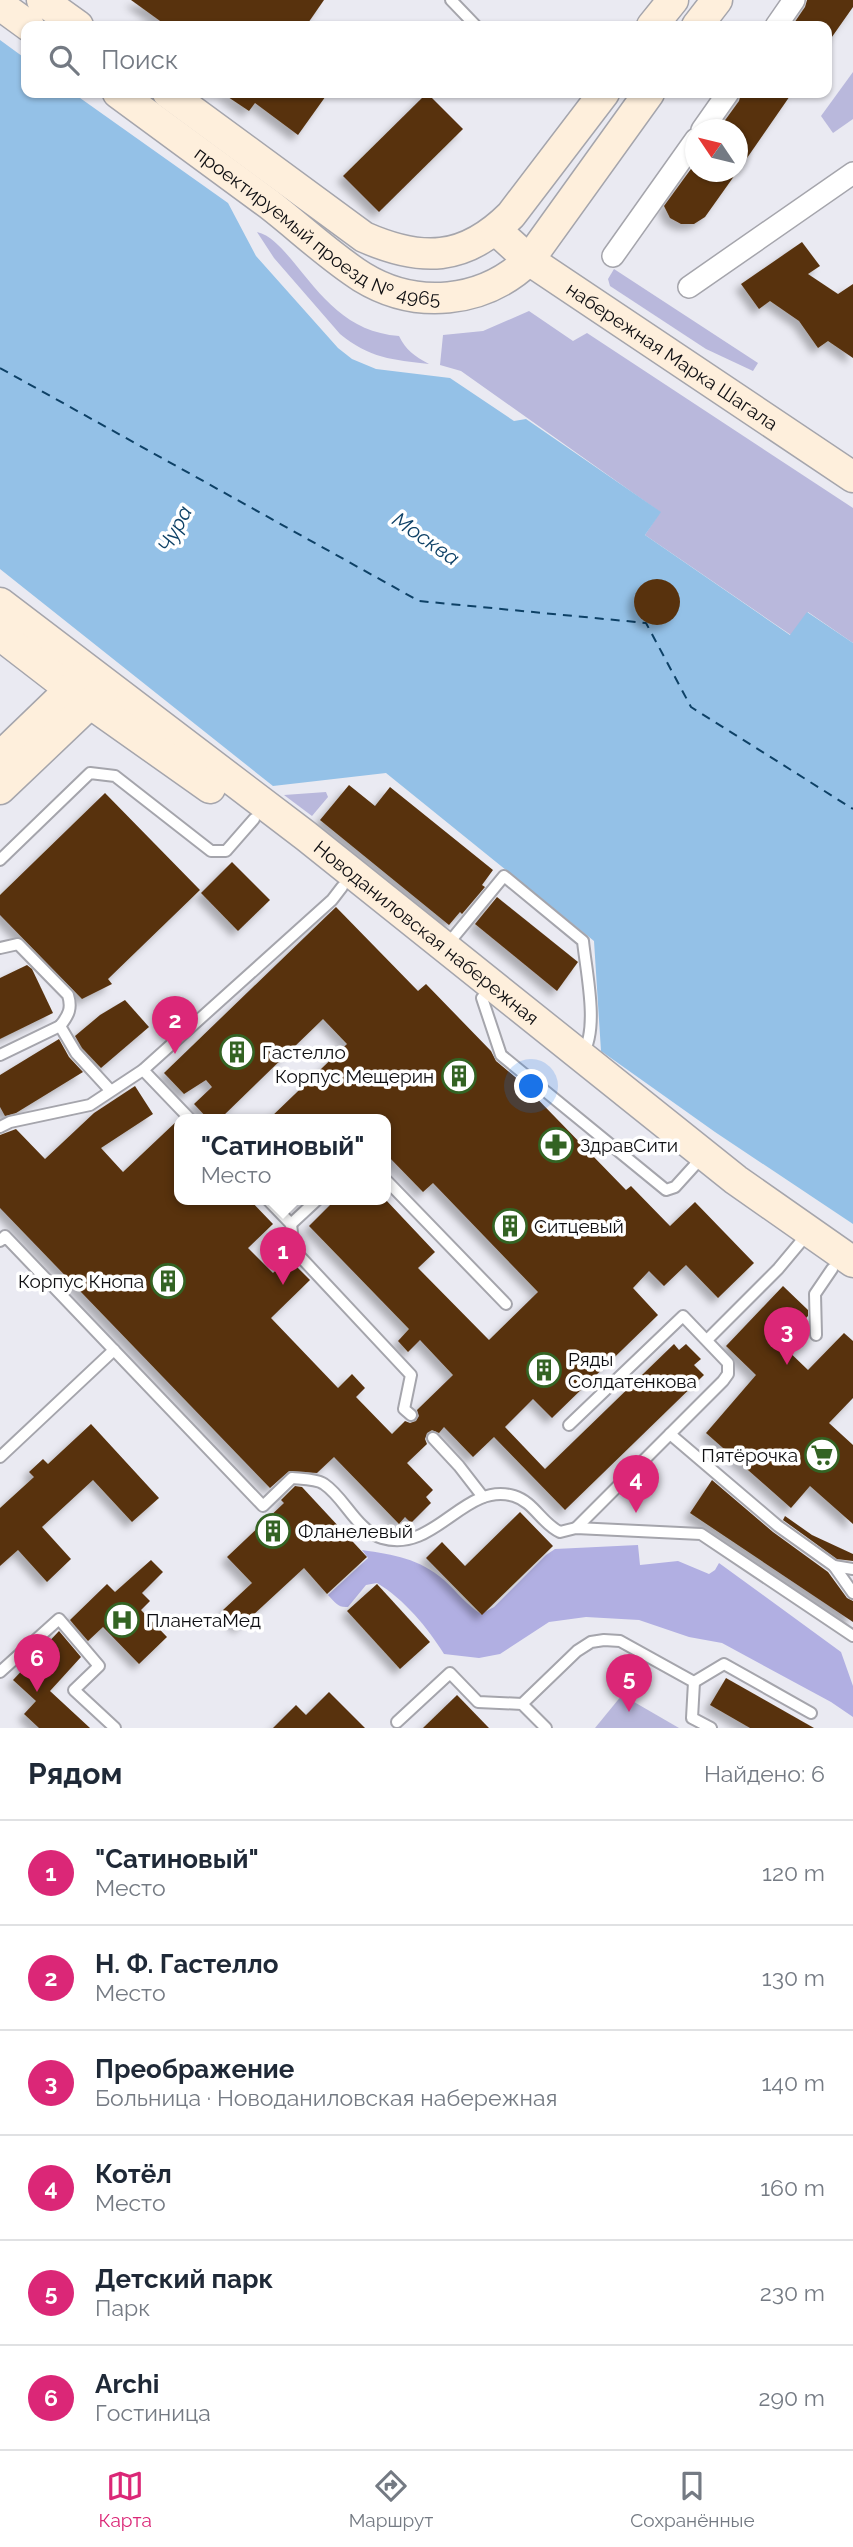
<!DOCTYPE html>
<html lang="ru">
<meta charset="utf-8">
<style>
body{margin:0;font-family:Raleway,sans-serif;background:#f2f2f3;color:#1f2937}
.compass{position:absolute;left:685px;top:119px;width:63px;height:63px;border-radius:50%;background:#fff;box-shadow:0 2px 5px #0004;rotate:305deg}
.you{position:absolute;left:532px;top:1087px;width:24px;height:24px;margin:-18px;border:5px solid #fff;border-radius:50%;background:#1a73e8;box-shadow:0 0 0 10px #1a73e833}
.badge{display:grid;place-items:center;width:46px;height:46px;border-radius:50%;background:#db2777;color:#fff;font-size:23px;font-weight:700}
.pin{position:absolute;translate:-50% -58px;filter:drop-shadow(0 2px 4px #0008)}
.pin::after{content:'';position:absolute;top:37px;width:24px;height:21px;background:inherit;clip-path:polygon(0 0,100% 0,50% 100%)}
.popup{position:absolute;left:174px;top:1114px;width:217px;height:91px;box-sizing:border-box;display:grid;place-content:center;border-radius:14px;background:#fff;filter:drop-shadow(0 2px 5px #0005);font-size:23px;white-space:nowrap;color:#747a83}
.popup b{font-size:26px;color:#1f2937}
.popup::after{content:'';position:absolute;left:50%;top:100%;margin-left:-14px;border:14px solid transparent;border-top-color:#fff}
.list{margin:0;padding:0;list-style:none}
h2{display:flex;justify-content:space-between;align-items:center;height:91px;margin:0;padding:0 28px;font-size:30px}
h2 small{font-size:23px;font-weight:400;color:#747a83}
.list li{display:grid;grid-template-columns:46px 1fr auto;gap:21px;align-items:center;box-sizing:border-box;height:105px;padding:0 28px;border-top:2px solid #e0e1e3}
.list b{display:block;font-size:26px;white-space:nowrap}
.list p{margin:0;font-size:23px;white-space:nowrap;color:#747a83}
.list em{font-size:23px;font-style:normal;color:#747a83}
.icon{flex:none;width:38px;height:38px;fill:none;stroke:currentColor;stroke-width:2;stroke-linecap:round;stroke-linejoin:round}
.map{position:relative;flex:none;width:853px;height:1728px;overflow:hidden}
.search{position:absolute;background:#fff;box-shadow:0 2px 5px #0004;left:21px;right:21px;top:21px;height:77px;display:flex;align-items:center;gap:18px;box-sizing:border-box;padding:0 24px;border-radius:14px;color:#747a83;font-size:26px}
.sheet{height:721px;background:#fff}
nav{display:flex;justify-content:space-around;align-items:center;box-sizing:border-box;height:98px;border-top:2px solid #e0e1e3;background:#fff;font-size:19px;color:#747a83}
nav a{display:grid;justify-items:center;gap:4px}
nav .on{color:#db2777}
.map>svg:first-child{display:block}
.green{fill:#b9b8dc}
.forest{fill:#b1afe2}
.water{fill:#94c1e7}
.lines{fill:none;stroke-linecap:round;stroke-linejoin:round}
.ferry{stroke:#0e4166;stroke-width:2;stroke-dasharray:9 7;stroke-linecap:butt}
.building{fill:#58330e;filter:url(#shadow)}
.lane-casing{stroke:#a5a5ac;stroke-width:14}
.street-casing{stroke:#a5a5ac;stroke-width:24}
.secondary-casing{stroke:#a5a5ac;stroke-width:33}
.lane{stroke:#fff;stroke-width:10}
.street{stroke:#fff;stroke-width:21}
.secondary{stroke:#feefdc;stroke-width:30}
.labels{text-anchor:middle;stroke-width:7;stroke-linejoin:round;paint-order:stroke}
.street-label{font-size:19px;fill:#0f0f12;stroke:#fff}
.poi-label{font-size:19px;fill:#0f0f12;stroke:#fff;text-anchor:start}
.water-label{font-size:21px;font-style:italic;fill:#0e4166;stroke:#fff}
</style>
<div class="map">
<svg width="853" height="1728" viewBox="0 0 853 1728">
<defs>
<filter id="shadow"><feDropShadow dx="-6" dy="6" stdDeviation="3.5" flood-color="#0004"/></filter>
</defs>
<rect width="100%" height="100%" fill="#eaeaf2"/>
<!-- green -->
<g class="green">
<polygon points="853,72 853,119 833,133 821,116"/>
<path d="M257 232C271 235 282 249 291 259 322 297 347 332 399 336 406 350 414 356 429 364 393 360 369 358 340 334L274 258Z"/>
<polygon points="614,269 758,363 753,371 706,349 610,286 608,279"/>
<polygon points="529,311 573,341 587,333 853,508 853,643 808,612 791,635 645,535 660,512 461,371 440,365 443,335 483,331"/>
<polygon points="326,792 328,797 312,816 284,795"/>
<polygon points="622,1695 679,1728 595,1728"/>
</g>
<!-- forest -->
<path class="forest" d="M638 1545 640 1565 678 1561 709 1574 715 1570 719 1563 841 1652 853 1686V1717L831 1702 722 1643 689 1637 639 1620 586 1617 549 1622 500 1654 479 1658 444 1654C428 1628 404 1599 377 1583L366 1585 348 1607C338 1608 335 1602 328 1595L368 1558 362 1550C395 1555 418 1558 444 1580 457 1592 467 1605 481 1614L494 1607 546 1555 555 1549Z"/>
<!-- water -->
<polygon class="water" points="0,40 26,59 26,93 73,93 228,203 256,256 338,348 352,359 376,369 450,378 514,421 526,419 661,512 645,535 790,635 807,612 853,643 853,1224 715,1132 601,1051 594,941 386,773 273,786 0,569"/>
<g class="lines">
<!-- ferry -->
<polyline class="ferry" points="0,368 419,601 646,623 691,707 853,809"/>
</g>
<!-- building -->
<g class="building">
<polygon points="131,0 324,0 306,26 167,26"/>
<polygon points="807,0 853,0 853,7 827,44 827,26 792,26 805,7"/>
<polygon points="222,93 328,93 298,135 255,103 249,111"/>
<polygon points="427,93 463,129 379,212 343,176"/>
<polygon points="741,93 792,93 738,171 738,130 718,130 739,101"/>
<polygon points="696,162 696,172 737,172 705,217 694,224 681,224 670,218 664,206"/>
<polygon points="802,242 820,266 808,274 838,294 853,284 853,358 828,341 818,348 799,321 770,301 759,309 741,284"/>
<circle cx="657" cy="602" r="23"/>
<polygon points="349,785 375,806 390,787 493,870 482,885 485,887 462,914 460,912 449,925 320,820"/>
<polygon points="105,793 200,890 108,979 112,984 82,999 0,915 0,895"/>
<polygon points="232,862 270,900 238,931 201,893"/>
<polygon points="497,897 578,962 557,991 475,924"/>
<polygon points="336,907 418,991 426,984 491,1051 496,1061 520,1081 626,1190 631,1186 670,1226 695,1202 754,1263 718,1298 686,1265 664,1286 649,1271 633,1288 658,1315 552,1418 533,1399 505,1427 545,1469 674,1344 679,1350 686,1344 701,1359 694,1365 704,1375 565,1510 494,1437 473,1457 444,1427 439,1433 432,1430 427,1433 425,1439 427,1444 407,1463 433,1490 426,1497 431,1503 411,1523 405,1517 399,1524 334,1457 317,1473 289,1471 270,1488 0,1208 0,1135 16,1129 45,1159 94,1113 135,1086 153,1114 101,1148 123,1172 179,1119 180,1199 249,1199 273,1224 248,1248 273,1273 288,1258 310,1280 271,1318 338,1388 352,1374 365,1388 356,1397 392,1434 405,1421 410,1423 416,1421 419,1416 417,1410 453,1375 420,1340 408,1352 398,1341 409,1329 309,1226 336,1199 385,1199 435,1252 418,1268 489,1340 538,1292 433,1183 423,1192 386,1154 386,1119 269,1119 347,1044 323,1019 220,1119 208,1119 194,1104 212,1087 206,1080 184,1094 164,1073"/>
<polygon points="27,965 32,969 53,1013 0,1039 0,978"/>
<polygon points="125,1000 149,1027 101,1068 82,1048 75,1036 100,1015"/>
<polygon points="59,1039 69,1057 83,1072 16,1113 5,1116 0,1107 0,1075"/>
<polygon points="783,1286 808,1310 808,1316 781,1344 808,1370 844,1333 853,1341 853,1398 829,1423 853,1445 853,1524 810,1486 791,1508 706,1433 756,1375 726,1346"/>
<polygon points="91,1424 159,1498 132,1522 93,1480 42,1527 71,1559 47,1582 18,1550 0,1566 0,1508 34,1477 29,1472 43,1459 48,1464"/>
<polygon points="712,1480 773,1532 828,1572 847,1598 853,1601 853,1622 690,1513"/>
<polygon points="295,1486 302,1487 367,1557 327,1594 304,1568 239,1628 223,1610 252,1583 227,1557 284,1503 281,1500"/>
<polygon points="520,1512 553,1546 482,1615 426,1558 442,1542 465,1566"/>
<polygon points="785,1516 812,1535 853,1554 853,1561 837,1559 783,1520"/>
<polygon points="151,1560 163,1572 142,1593 150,1601 141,1610 167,1637 139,1664 103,1627 88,1641 70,1620 107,1584 115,1592"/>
<polygon points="377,1584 430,1642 400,1669 347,1611"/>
<polygon points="59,1631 81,1657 50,1691 90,1728 39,1728 24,1714 36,1701 13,1680"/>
<polygon points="726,1678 814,1728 750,1728 710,1705"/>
<polygon points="329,1692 365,1728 273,1728 296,1705 306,1715"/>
<polygon points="457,1695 489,1728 423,1728"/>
</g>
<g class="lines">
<!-- lane casing -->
<g class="lane-casing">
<g id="lane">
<polyline points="451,0 476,26"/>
<polyline points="0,860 90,773 115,776 211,851 226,851 254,819"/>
<path d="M447 945 504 876 583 941C586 971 599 1028 583 1053"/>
<path d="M0 948 18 944 68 995C72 1008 69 1015 60 1026L76 1053 110 1090"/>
<polyline points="482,998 501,1055 666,1190 675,1187 704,1155"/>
<polyline points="0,1055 60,1026"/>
<polyline points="143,1070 190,1119"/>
<polyline points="0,1127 10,1122 90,1105 143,1070 332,900 342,887"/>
<polyline points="386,1180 506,1304"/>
<polyline points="267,1199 291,1224 294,1250 411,1375 404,1409 411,1415"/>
<polyline points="291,1224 318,1199"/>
<path d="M0 1241 5 1236 263 1506 292 1478C301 1479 317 1479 324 1484 345 1498 356 1530 382 1538 435 1554 464 1481 514 1496 534 1502 542 1524 560 1532L576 1528 701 1534 853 1636"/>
<polyline points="816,1335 815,1294 832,1269"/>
<polyline points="707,1340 778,1269 809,1232"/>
<polyline points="569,1425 683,1316 728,1363 728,1374 723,1381 576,1528"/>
<polyline points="670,1434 778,1526 834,1566 853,1569"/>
<polyline points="433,1438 459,1466 483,1497"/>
<polyline points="0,1457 114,1350"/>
<polyline points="834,1566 853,1593"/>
<polyline points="0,1672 59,1619 99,1666 74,1690 115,1728"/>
<polyline points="694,1682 724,1664 811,1713"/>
<polyline points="522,1704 577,1651 591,1642 604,1640 620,1641 694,1682 692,1718 711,1728"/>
<polyline points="397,1722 450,1673 478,1702 522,1704 546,1728"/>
</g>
</g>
<!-- street casing -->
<g class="street-casing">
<g id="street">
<polyline points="776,26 794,0"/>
<polyline points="702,130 728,93"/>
<polyline points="613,256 696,139"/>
<polyline points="689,287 853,173"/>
</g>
</g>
<!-- secondary casing -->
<g class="secondary-casing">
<g id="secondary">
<polyline points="42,0 78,26"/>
<polyline points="0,5 29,26"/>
<polyline points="652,26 673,0"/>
<polyline points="697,26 717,0"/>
<path id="s1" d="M118 93C169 130 219 167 269 204 300 228 329 256 362 277 416 310 483 304 529 260L649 93"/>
<path d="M168 93 364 237C421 262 464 262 511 215L604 93"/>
<path id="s2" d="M496 230 529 260 853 477"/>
<path id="s3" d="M0 603 306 836 736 1180 853 1262"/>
<polyline points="0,635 70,689 210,788"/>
<polyline points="0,757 83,677"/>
<polyline points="0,789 103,691"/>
</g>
</g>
<!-- lane -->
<use href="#lane" class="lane"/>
<!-- street -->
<use href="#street" class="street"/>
<!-- secondary -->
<use href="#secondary" class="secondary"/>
</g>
<!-- icons -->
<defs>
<g id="building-ring" transform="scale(1.75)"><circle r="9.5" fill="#fff" stroke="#336323" stroke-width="1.5"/><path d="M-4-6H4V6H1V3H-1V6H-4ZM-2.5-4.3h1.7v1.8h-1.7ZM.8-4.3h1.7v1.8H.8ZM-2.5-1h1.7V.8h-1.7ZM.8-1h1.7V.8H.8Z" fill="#336323"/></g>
<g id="pharmacy-ring" transform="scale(1.75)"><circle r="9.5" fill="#fff" stroke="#336323" stroke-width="1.5"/><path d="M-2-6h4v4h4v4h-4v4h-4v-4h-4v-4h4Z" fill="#336323"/></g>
<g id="supermarket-ring" transform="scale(1.75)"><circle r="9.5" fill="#fff" stroke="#336323" stroke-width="1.5"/><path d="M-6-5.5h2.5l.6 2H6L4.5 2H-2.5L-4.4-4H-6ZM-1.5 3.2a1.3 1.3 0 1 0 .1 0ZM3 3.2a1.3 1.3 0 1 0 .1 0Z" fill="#336323"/></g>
<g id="hospital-ring" transform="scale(1.75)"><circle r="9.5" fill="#fff" stroke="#336323" stroke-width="1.5"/><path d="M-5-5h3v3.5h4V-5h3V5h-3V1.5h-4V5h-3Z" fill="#336323"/></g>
</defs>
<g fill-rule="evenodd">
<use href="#building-ring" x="237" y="1052"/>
<use href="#building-ring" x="459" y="1076"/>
<use href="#pharmacy-ring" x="556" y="1145"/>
<use href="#building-ring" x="510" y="1226"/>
<use href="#building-ring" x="168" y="1281"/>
<use href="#building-ring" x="544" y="1370"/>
<use href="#supermarket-ring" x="822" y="1455"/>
<use href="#building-ring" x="273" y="1531"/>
<use href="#hospital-ring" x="122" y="1620"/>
</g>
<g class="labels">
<!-- street labels -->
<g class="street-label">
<text dy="7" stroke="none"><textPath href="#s1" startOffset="243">проектируемый проезд № 4965</textPath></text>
<text dy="7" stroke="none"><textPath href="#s2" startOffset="217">набережная Марка Шагала</textPath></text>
<text dy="7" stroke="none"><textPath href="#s3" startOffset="539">Новоданиловская набережная</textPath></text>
</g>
<!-- poi labels -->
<g class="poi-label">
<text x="262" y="1059">Гастелло</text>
<text x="434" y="1083" text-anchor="end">Корпус Мещерин</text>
<text x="580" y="1152">ЗдравСити</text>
<text x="534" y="1233">Ситцевый</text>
<text x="144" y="1288" text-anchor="end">Корпус Кнопа</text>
<text x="568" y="1366">Ряды<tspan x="568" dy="22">Солдатенкова</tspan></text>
<text x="798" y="1462" text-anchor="end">Пятёрочка</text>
<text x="298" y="1538">Фланелевый</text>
<text x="146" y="1627">ПланетаМед</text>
</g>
<!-- water labels -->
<g class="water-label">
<text transform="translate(175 529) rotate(-62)" y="7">Чура</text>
<text transform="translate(426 539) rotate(35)" y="7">Москва</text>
</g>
</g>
</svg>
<svg class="compass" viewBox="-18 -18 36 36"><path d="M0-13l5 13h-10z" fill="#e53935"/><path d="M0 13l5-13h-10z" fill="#747a83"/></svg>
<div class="you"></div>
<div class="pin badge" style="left:283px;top:1285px">1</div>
<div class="popup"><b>&quot;Сатиновый&quot;</b>Место</div>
<div class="pin badge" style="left:175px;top:1054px">2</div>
<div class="pin badge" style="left:787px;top:1365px">3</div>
<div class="pin badge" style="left:636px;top:1513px">4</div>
<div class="pin badge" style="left:629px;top:1712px">5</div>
<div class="pin badge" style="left:37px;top:1692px">6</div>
<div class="search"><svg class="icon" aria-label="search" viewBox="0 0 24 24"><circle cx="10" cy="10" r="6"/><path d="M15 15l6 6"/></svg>Поиск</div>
</div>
<section class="sheet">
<h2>Рядом<small>Найдено: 6</small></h2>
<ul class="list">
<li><span class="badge">1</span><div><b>&quot;Сатиновый&quot;</b><p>Место</p></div><em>120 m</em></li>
<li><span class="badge">2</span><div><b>Н. Ф. Гастелло</b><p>Место</p></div><em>130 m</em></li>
<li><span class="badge">3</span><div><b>Преображение</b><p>Больница · Новоданиловская набережная</p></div><em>140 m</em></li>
<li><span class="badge">4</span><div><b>Котёл</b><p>Место</p></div><em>160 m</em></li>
<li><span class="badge">5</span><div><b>Детский парк</b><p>Парк</p></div><em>230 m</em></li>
<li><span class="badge">6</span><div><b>Archi</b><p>Гостиница</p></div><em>290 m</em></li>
</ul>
</section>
<nav>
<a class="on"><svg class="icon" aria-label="map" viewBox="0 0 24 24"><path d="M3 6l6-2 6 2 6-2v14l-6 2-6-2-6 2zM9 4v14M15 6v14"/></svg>Карта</a>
<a><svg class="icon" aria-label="directions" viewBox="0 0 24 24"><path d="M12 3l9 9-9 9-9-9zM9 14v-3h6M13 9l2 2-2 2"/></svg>Маршрут</a>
<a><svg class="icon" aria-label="saved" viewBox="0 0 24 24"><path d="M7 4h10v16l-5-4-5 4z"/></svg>Сохранённые</a>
</nav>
